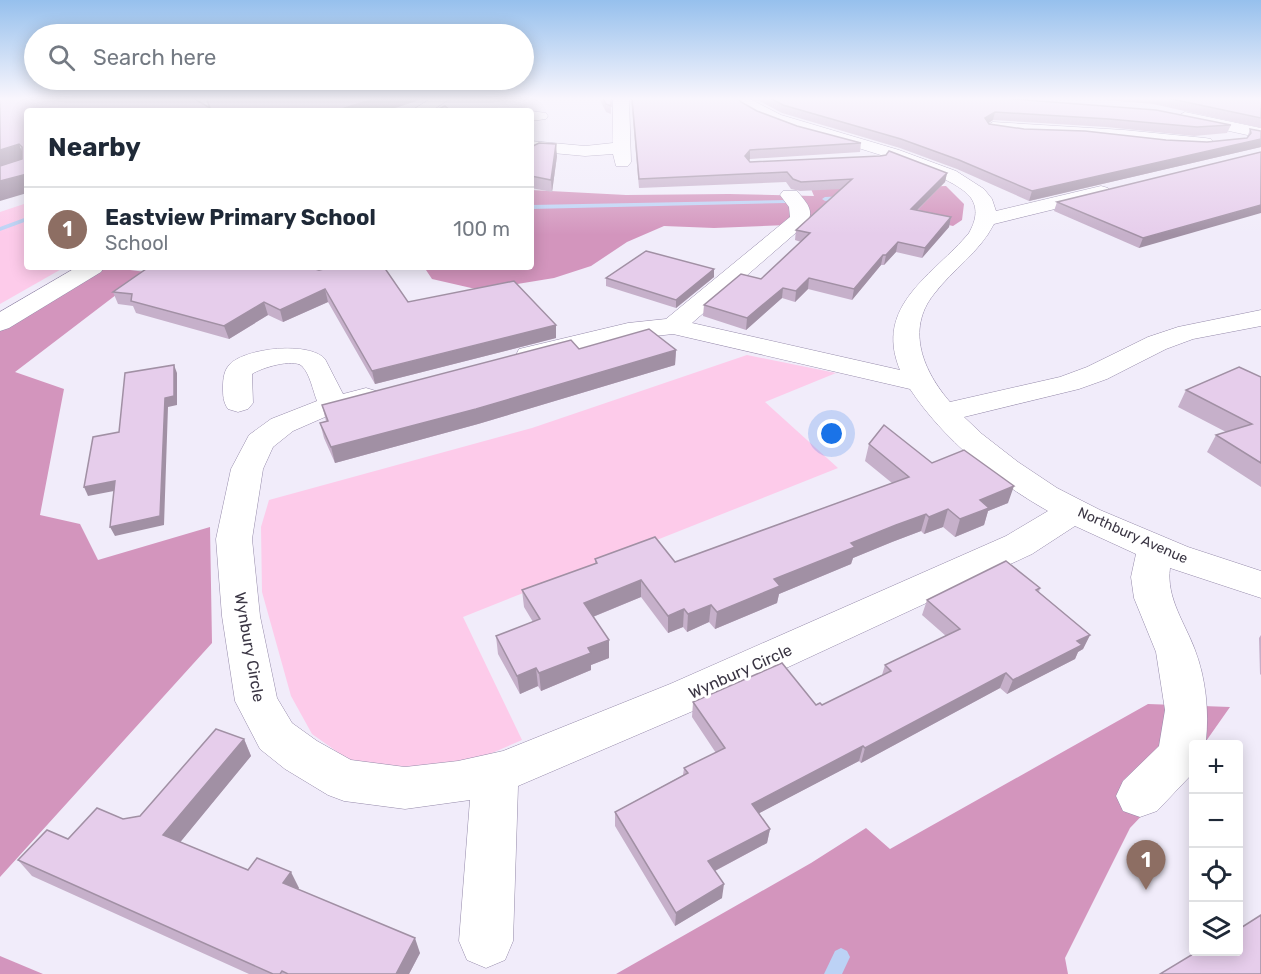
<!DOCTYPE html>
<meta charset="utf-8">
<style>
body{margin:0;font-family:Rubik,sans-serif;background:#f2f2f3;color:#1f2937}
.controls{position:absolute;right:18px;bottom:18px;display:grid;overflow:hidden;border-radius:6px;box-shadow:0 3px 15px #0003}
.controls button{width:54px;height:54px;display:grid;place-items:center;padding:0;border:0;border-bottom:2px solid #e0e1e3;background:#fff;color:#1f2937;font:30px sans-serif}
.you{position:absolute;left:832px;top:434px;width:21px;height:21px;margin:-15px;border:4px solid #fff;border-radius:50%;background:#1a73e8;box-shadow:0 0 0 9px #1a73e833}
.badge{display:grid;place-items:center;width:39px;height:39px;border-radius:50%;background:#d93025;color:#fff;font-size:20px;font-weight:700}
.pin{position:absolute;translate:-50% -50px;filter:drop-shadow(0 2px 3px #0008)}
.pin::after{content:'';position:absolute;top:32px;width:21px;height:18px;background:inherit;clip-path:polygon(0 0,100% 0,50% 100%)}
.list{margin:0;padding:0;list-style:none}
h2{display:flex;justify-content:space-between;align-items:center;height:78px;margin:0;padding:0 24px;font-size:26px}
h2 small{font-size:20px;font-weight:400;color:#747a83}
.list li{display:grid;grid-template-columns:39px 1fr auto;gap:18px;align-items:center;box-sizing:border-box;height:84px;padding:0 24px;border-top:2px solid #e0e1e3}
.list b{display:block;font-size:22px;white-space:nowrap}
.list p{margin:0;font-size:20px;white-space:nowrap;color:#747a83}
.list em{font-size:20px;font-style:normal;color:#747a83}
.icon{flex:none;width:33px;height:33px;fill:none;stroke:currentColor;stroke-width:2;stroke-linecap:round;stroke-linejoin:round}
.map{position:relative;flex:none;width:1261px;height:974px;overflow:hidden}
.search{position:absolute;background:#fff;box-shadow:0 3px 15px #0003;left:24px;top:24px;width:510px;height:66px;display:flex;align-items:center;gap:15px;box-sizing:border-box;padding:0 21px;border-radius:33px;color:#747a83;font-size:22px}
.panel{position:absolute;background:#fff;box-shadow:0 3px 15px #0003;left:24px;top:108px;width:510px;height:162px;border-radius:6px}
.map>svg:first-child{display:block}
.green{fill:#fdcbea}
.forest{fill:#d395bd}
.lines{fill:none;stroke-linecap:round;stroke-linejoin:round}
.stream{fill:#bcd2f5;fill-rule:evenodd}
.minor-casing{stroke:#958aaa;stroke-width:1}
.minor{fill:#fff;fill-rule:evenodd}
.wall{fill:#c6b0ca}
.shaded-wall{fill:#a190a4}
.building{fill:#e6cdeb;stroke:#a190a4;stroke-width:1.5}
.labels{text-anchor:middle;stroke-width:6;stroke-linejoin:round;paint-order:stroke}
.far-street-label{font-size:14px;fill:#3b3644;stroke:#fff}
.street-label{font-size:16px;fill:#3b3644;stroke:#fff}
</style>
<div class="map">
<svg width="1261" height="974" viewBox="0 0 1261 974">
<rect width="100%" height="100%" fill="#f1ecfa"/>
<!-- green -->
<g class="green">
<polygon points="27,203 27,267 65,267 0,304 0,212"/>
<polygon points="747,355 836,373 765,402 838,468 463,617 522,740 483,757 424,768 353,763 312,734 291,696 262,592 261,527 269,500 532,428"/>
</g>
<!-- forest -->
<g class="forest">
<polygon points="809,184 892,188 946,186 964,204 962,220 953,226 923,219 920,210 881,203 813,224 714,228 664,226 627,242 591,266 554,278 480,290 432,279 424,267 531,267 531,190 626,195 729,194 814,196"/>
<polygon points="106,267 146,272 15,372 64,389 40,515 80,524 98,560 210,527 212,643 0,877 0,330"/>
<polygon points="1148,704 1230,707 1204,744 1194,744 1193,759 1187,768 1130,828 1065,958 1068,974 616,974 811,863 866,828 890,849"/>
<polygon points="0,956 43,974 0,974"/>
</g>
<g class="lines">
<!-- stream -->
<g class="stream">
<polygon points="844,196 847,198 846,199 825,201 822,199 825,197"/>
<polygon points="787,200 788,201 785,203 531,209 531,205"/>
<polygon points="27,217 27,221 0,231 0,227"/>
<polygon points="841,948 847,951 850,957 842,974 824,974 835,951"/>
</g>
<!-- minor casing -->
<g class="minor-casing">
<g id="minor">
<polygon points="432,98 451,98 431,111 411,111"/>
<polygon points="613,98 629,98 631,162 628,166 616,166 613,154 585,156 531,151 531,141 585,146 613,143"/>
<path d="M731 98H748L781 115 899 150 956 171 984 189 992 199 996 211 1101 186 1108 188 1111 192 1108 196 994 224C979 253 953 269 934 294 905 330 924 372 950 402L1060 377 1087 367 1148 337 1178 327 1261 310V326L1193 339 1166 349 1107 379 1079 389 964 417 982 434 1018 462 1057 488 1100 510 1188 547 1261 571V598L1170 568C1166 598 1185 623 1195 650 1206 679 1209 711 1206 741L1205 744H1194L1193 773 1157 811 1140 817 1123 811 1116 796 1123 781 1159 746 1165 710 1156 652 1134 598 1131 577 1136 554 1075 526 1032 554 700 708 518 786 513 941 505 960 486 968 467 960 459 941 470 800 405 809 344 801 328 795 285 769 260 749 235 701 222 616 216 539 231 469 249 435 271 419 317 401C313 391 310 374 302 366 293 358 261 368 252 374L253 403 248 409 238 412 228 409C223 402 223 395 223 387 223 379 224 370 230 364 246 348 309 341 325 359L343 394 366 388 376 391 380 397 376 403 325 417 293 431 273 447 263 469 252 539 260 616 277 698 292 723 317 741 351 760 405 767 458 761 503 751 670 684 1006 536 1048 511C995 481 944 440 910 389L673 334 628 339 529 363 519 361 516 355 519 349 628 323 666 319 790 217 789 207 780 195 783 191H797C806 202 816 211 806 224L692 323 900 370C873 305 934 275 969 233 975 222 979 210 971 198 950 168 810 136 770 122L750 113Z"/>
<polygon points="531,111 546,113 548,116 546,119 531,121"/>
<polygon points="1185,112 1261,128 1261,138 1179,120 1177,117"/>
<polygon points="993,122 1124,130 1205,138 1211,139 1214,143 1211,147 1205,148 987,130 985,127"/>
<polygon points="77,267 104,267 101,272 9,328 0,331 0,312"/>
</g>
</g>
<!-- minor -->
<use href="#minor" class="minor"/>
</g>
<!-- wall -->
<g class="wall">
<polygon points="599,98 611,98 611,114 606,112"/>
<polygon points="631,98 737,98 741,102 757,111 797,126 861,143 860,152 750,159 749,160 750,162 947,173 945,182 918,210 951,217 949,227 922,258 896,252 884,265 881,265 852,300 808,289 795,302 782,298 746,330 703,316 704,305 761,279 801,242 795,240 796,230 841,189 800,191 791,189 786,182 639,188"/>
<polygon points="754,98 1001,98 1231,125 1227,133 1194,136 1106,127 993,120 988,123 989,124 1024,129 1166,140 1207,142 1247,138 1250,129 1261,131 1261,147 1029,201 957,169 900,148 782,113"/>
<polygon points="1084,98 1261,98 1261,128 1153,104"/>
<polygon points="531,147 557,156 552,192 531,188"/>
<polygon points="1261,152 1139,248 1054,211 1057,202"/>
<polygon points="149,267 408,302 556,325 556,338 375,384 328,302 283,322 268,315 229,339 136,313 133,306 118,304 113,292"/>
<polygon points="714,269 714,277 676,308 606,286 606,278"/>
<polygon points="579,349 676,350 675,365 478,424 335,463 324,438 320,423 326,421 322,405"/>
<polygon points="1261,377 1261,487 1207,452 1216,435 1226,432 1178,407 1186,390"/>
<polygon points="869,444 932,463 1008,503 988,511 984,525 955,537 943,527 924,534 921,531 892,542 853,558 851,564 779,594 777,603 715,629 709,622 687,632 683,627 668,633 641,597 593,617 609,658 591,665 591,670 541,691 538,686 520,694 498,654 496,636 533,622 524,607 522,590 595,564 595,559 675,562 892,483 865,461"/>
<polygon points="1040,588 1039,592 1090,635 1083,649 1078,652 1075,659 1007,694 1000,688 861,763 859,761 759,813 770,829 767,843 715,871 722,898 675,926 615,826 615,812 683,775 684,768 716,753 692,717 693,702 822,705 882,675 885,665 946,636 922,615 927,600"/>
<polygon points="1261,635 1261,675 1260,674 1259,638"/>
<polygon points="244,739 251,756 180,842 248,870 299,888 298,889 420,953 409,974 249,974 32,876 18,860 68,839 123,819 140,816"/>
</g>
<!-- shaded-wall -->
<g class="shaded-wall">
<polygon points="377,98 426,98 386,111 335,111"/>
<polygon points="995,112 993,120 983,127 985,118"/>
<polygon points="1261,139 1261,147 1029,201 1032,191"/>
<polygon points="19,144 26,161 0,169 0,150"/>
<polygon points="556,144 557,156 552,192 551,180"/>
<polygon points="750,150 750,159 745,165 745,156"/>
<polygon points="947,173 945,182 909,218 911,209"/>
<polygon points="27,174 27,193 0,201 0,181"/>
<polygon points="1261,205 1261,213 1139,248 1143,238"/>
<polygon points="951,217 949,227 922,258 925,248"/>
<polygon points="898,242 896,252 884,265 886,255"/>
<polygon points="883,255 881,265 852,300 854,289"/>
<polygon points="714,269 714,277 676,308 676,300"/>
<polygon points="809,278 808,289 795,302 796,291"/>
<polygon points="783,288 782,298 746,330 747,318"/>
<polygon points="325,289 328,302 283,322 280,310"/>
<polygon points="264,302 268,315 229,339 224,326"/>
<polygon points="556,325 556,338 375,384 372,371"/>
<polygon points="676,350 675,365 478,424 335,463 331,447"/>
<polygon points="174,365 177,373 177,405 168,407 164,525 115,536 110,527 165,398"/>
<polygon points="115,481 119,490 88,496 84,487"/>
<polygon points="1014,486 1008,503 988,511 984,525 955,537 960,519 980,500"/>
<polygon points="948,509 943,527 924,534 929,517"/>
<polygon points="926,514 921,531 892,542 853,558 851,564 779,594 777,603 715,629 717,612 774,579 851,543 896,525"/>
<polygon points="641,580 641,597 585,620 584,603"/>
<polygon points="711,605 709,622 687,632 688,614"/>
<polygon points="684,609 683,627 668,633 668,616"/>
<polygon points="1090,635 1083,649 1078,652 1075,659 1007,694 1013,680 1077,641"/>
<polygon points="609,640 609,658 591,665 591,670 541,691 539,673 588,648"/>
<polygon points="536,668 538,686 520,694 517,676"/>
<polygon points="1006,673 1000,688 861,763 865,748"/>
<polygon points="244,739 251,756 173,851 163,835"/>
<polygon points="863,746 859,761 750,818 752,804"/>
<polygon points="770,829 767,843 707,875 708,861"/>
<polygon points="291,872 299,888 291,899 283,883"/>
<polygon points="724,884 722,898 675,926 676,913"/>
<polygon points="415,938 420,953 409,974 396,974"/>
</g>
<!-- building -->
<g class="building">
<polygon points="0,98 193,98 210,108 206,98 377,98 335,111 27,111 27,174 0,181 0,166 22,159 22,147 19,144 0,150"/>
<polygon points="603,98 611,98 611,106 606,104"/>
<polygon points="632,98 737,98 741,102 757,111 797,126 861,143 750,150 745,156 750,162 880,156 886,155 889,151 947,173 911,209 951,217 925,248 898,242 886,255 883,255 854,289 809,278 796,291 783,288 747,318 704,305 741,274 761,279 810,233 796,230 852,179 801,182 793,179 787,172 639,179"/>
<polygon points="770,98 1001,98 1156,110 1231,125 1197,127 1109,119 995,112 985,118 989,124 1024,129 1085,131 1166,140 1207,142 1247,138 1251,133 1250,129 1261,131 1261,139 1032,191 959,160 901,139 783,105"/>
<polygon points="1167,98 1261,98 1261,118"/>
<polygon points="445,106 451,111 435,111"/>
<polygon points="539,143 556,144 551,180 531,176 531,147"/>
<polygon points="1261,152 1261,205 1143,238 1057,202"/>
<polygon points="646,251 714,269 676,300 606,278"/>
<polygon points="149,267 307,267 319,270 334,267 384,267 408,302 514,281 556,325 372,371 325,289 280,310 264,302 224,326 131,301 132,294 113,292"/>
<polygon points="649,329 676,350 476,409 331,447 320,423 328,421 322,405 571,340 579,349"/>
<polygon points="174,365 174,396 165,398 160,516 110,527 115,481 84,487 93,437 119,432 125,373"/>
<polygon points="1239,367 1261,377 1261,463 1216,435 1252,424 1186,390"/>
<polygon points="884,425 932,463 964,450 1014,486 980,500 989,508 960,519 948,509 929,517 926,514 896,525 851,543 855,547 774,579 780,586 717,612 711,605 688,614 684,609 668,616 641,580 584,603 609,640 588,648 591,653 539,673 536,668 517,676 496,636 540,619 522,590 597,563 595,559 655,537 675,562 909,477 869,444"/>
<polygon points="1006,561 1040,588 1036,590 1090,635 1077,641 1082,645 1013,680 1006,673 865,748 863,746 752,804 770,829 708,861 724,884 676,913 615,812 688,773 684,768 725,748 693,702 782,663 816,705 820,703 822,705 891,671 885,665 960,629 927,600"/>
<polygon points="216,729 244,739 163,835 248,870 257,858 291,872 283,883 415,938 396,974 288,974 282,971 280,974 273,974 18,860 47,830 68,839 97,808 123,819 140,816"/>
<polygon points="1261,915 1261,974 1160,974 1198,951 1200,953 1203,951 1239,951 1239,929"/>
</g>
<!-- sky -->
<linearGradient id="sky" x2="0" y2="1"><stop stop-color="#96c0ed"/><stop offset="0.42" stop-color="#f9f6fd"/><stop offset="1" stop-color="#f9f6fd" stop-opacity="0"/></linearGradient>
<rect width="1261" height="235" fill="url(#sky)"/>
<g class="labels">
<!-- far-street labels -->
<g class="far-street-label">
<text transform="translate(1133 535) rotate(24)" y="5">Northbury Avenue</text>
</g>
<!-- street labels -->
<g class="street-label">
<text transform="translate(250 647) rotate(80)" y="6">Wynbury Circle</text>
<text transform="translate(740 671) rotate(-24)" y="6">Wynbury Circle</text>
</g>
</g>
</svg>
<div class="controls">
<button>+</button>
<button>−</button>
<button><svg class="icon" aria-label="locate" viewBox="0 0 24 24"><circle cx="12" cy="12" r="6"/><path d="M12 2v4M12 18v4M2 12h4M18 12h4"/></svg></button>
<button><svg class="icon" aria-label="layers" viewBox="0 0 24 24"><path d="M12 4l9 5-9 5-9-5zM3 14l9 5 9-5"/></svg></button>
</div>
<div class="you"></div>
<div class="pin badge" style="left:1146px;top:890px;background:#8d6e63">1</div>
<div class="search"><svg class="icon" aria-label="search" viewBox="0 0 24 24"><circle cx="10" cy="10" r="6"/><path d="M15 15l6 6"/></svg>Search here</div>
<section class="panel">
<h2>Nearby<small></small></h2>
<ul class="list">
<li><span class="badge" style="background:#8d6e63">1</span><div><b>Eastview Primary School</b><p>School</p></div><em>100 m</em></li>
</ul>
</section>
</div>
